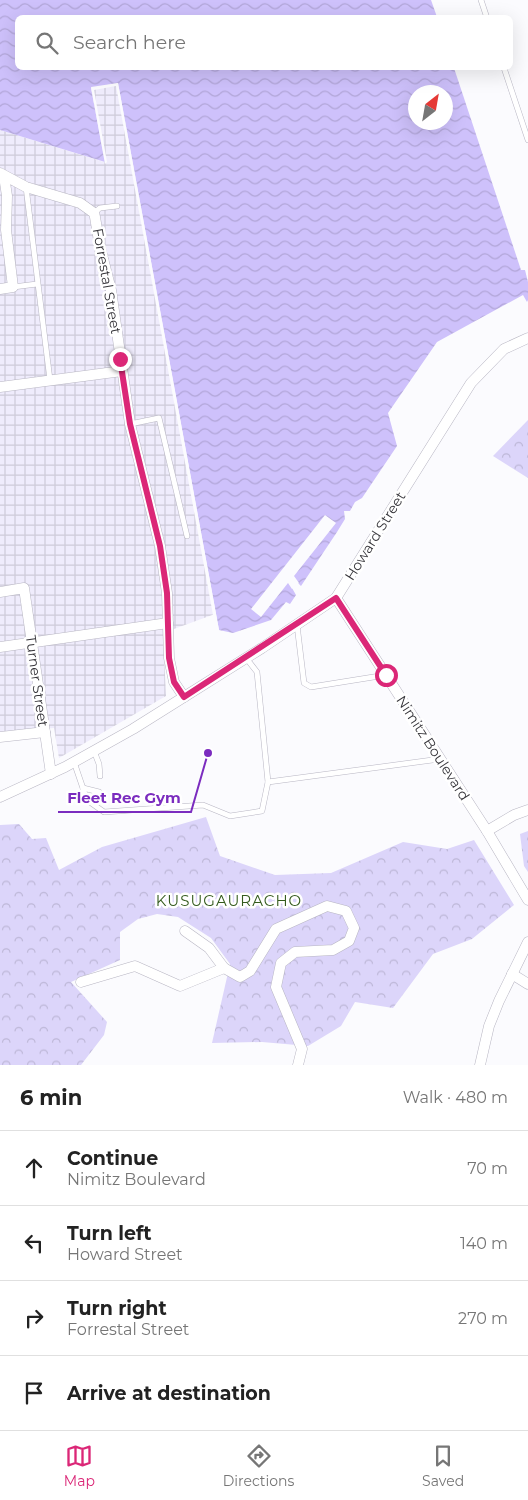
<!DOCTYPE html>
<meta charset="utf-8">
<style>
body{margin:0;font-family:Montserrat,sans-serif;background:#f6f6f6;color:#222}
.compass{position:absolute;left:408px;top:85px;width:45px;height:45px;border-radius:50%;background:#fff;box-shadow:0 5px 20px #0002;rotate:31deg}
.stop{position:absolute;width:15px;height:15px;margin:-11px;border:4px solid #db2777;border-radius:50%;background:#fff}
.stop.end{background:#db2777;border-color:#fff;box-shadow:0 1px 5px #0008}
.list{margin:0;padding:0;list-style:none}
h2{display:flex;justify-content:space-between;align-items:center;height:65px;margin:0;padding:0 20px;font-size:21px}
h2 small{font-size:16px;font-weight:400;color:#767676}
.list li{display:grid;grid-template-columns:32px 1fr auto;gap:15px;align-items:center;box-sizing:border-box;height:75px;padding:0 20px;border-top:1px solid #e0e0e0}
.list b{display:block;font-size:19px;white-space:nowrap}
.list p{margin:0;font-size:16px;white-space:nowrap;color:#767676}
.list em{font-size:16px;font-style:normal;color:#767676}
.icon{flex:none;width:28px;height:28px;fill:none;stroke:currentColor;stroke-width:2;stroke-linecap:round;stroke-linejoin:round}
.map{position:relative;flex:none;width:528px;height:1065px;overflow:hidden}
.search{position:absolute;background:#fff;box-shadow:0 5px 20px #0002;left:15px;right:15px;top:15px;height:55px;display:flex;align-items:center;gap:12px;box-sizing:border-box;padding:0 18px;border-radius:8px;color:#767676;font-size:19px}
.sheet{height:365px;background:#fff}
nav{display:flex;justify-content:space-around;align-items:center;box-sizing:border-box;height:70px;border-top:1px solid #e0e0e0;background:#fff;font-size:14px;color:#767676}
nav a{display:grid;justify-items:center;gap:2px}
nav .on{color:#db2777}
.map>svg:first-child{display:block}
.industrial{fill:url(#industrial-grid)}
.forest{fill:url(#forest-crowns)}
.water{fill:url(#water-waves);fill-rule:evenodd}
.pier{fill:#fbfbfe}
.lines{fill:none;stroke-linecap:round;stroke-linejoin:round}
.lane-casing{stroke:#b8b6c3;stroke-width:6}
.street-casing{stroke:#b8b6c3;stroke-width:11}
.lane{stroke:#fff;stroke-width:5}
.street{stroke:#fff;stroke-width:10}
.route{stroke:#db2777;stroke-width:6}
.labels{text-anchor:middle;stroke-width:5;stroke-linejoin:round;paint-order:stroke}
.street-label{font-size:14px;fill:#36353a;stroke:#fff}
.neighbourhood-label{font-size:15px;letter-spacing:1px;fill:#345b1e;stroke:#fff}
.leader{fill:none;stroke:#7b2cbf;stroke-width:2}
.callout-dot{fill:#7b2cbf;stroke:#fff;stroke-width:2}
.callout-label{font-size:15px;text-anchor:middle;font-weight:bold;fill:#7b2cbf;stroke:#fff;stroke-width:5;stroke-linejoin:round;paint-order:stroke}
</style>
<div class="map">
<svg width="528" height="1065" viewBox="0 0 528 1065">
<defs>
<pattern id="industrial-grid" width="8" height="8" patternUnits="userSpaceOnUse" patternTransform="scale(1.25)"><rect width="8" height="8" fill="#efecfc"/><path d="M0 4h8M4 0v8" fill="none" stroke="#cecbd9"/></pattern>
<pattern id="forest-crowns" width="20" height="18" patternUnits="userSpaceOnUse" patternTransform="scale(1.25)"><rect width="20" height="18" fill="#dcd5fa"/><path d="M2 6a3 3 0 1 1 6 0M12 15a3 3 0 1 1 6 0" fill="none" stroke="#bdb7d7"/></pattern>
<pattern id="water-waves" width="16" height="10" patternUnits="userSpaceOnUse" patternTransform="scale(1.25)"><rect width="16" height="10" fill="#cec1fb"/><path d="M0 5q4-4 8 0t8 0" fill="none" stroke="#b2a6d8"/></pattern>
</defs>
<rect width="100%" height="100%" fill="#fbfbfe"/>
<!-- industrial -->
<polygon class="industrial" points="118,83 215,614 163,633 166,696 59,758 54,728 0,733 0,130 104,162 91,87"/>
<!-- forest -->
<g class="forest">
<polygon points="528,420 528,478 493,456"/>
<polygon points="206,817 220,856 275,875 331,873 403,842 447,849 474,840 514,905 472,939 433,954 393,1008 355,1002 341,1026 308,1046 262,1042 212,1043 230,964 211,938 178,917 157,914 138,919 120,932 120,960 71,982 107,1022 104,1035 81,1065 0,1065 0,825 19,824 32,839 46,838 59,870 102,847"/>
<polygon points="528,831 528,872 524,866 520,834"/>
</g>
<!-- water -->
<path class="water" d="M0 0H431L437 17 18 18V68H454L521 270H525L528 282V300L527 302 523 295 437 342 388 413 397 446 362 498 355 502 350 511H344L345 519 337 532 301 586 298 583 292 588 296 595 290 604 286 602 271 620 233 633 219 630 118 83 91 88 105 162 0 130ZM416 92H446V122H416Z"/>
<!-- pier -->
<g class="pier">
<polygon points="118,83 176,396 219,630 216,629 213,615 116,86 94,90 107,162 105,164 91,87"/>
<polygon points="325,515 336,523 294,576 299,583 292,589 288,583 261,617 251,609"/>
</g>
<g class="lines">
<!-- lane casing -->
<g class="lane-casing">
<g id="lane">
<polyline points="481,0 487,18"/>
<polyline points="504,68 528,140"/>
<polyline points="26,187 50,380"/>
<polyline points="94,213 100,208 117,206"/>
<polyline points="13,287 37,284"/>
<polyline points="130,424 159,418 187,536"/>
<polyline points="297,625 304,683 311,687 386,675"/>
<polyline points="94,751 99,764 100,776"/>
<polyline points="74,762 87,800 104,812 203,805 230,816 262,811 268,782 257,672 246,658"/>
<polyline points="268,782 440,759"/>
<polyline points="83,788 99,792"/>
</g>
</g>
<!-- street casing -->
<g class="street-casing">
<g id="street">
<polyline points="0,173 26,187 80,203 94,213 95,217 100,247 111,290 130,424 160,546 167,593 169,658 174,682 184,697"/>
<polyline points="0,289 13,287 6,230 7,196 4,176"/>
<polyline points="0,387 122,371"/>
<polyline points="0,592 24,588 51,774"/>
<polyline points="336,598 487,831 528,900"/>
<polyline points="0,647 168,623"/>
<polyline points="0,737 45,732"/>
<polyline points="0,797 65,767 133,729 262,648 336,598 471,383 504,349 528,338"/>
<polyline points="487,831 514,815 528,810"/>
<polyline points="185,931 209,948 224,968"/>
<polyline points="512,974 528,984"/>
<polyline points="81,982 135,966 180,986 224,968 240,977 250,971 276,929 327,906 346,911 354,928 349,941 333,950 295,952 281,963 276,987 302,1049 298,1065"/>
<polyline points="480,1065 489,1026 499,1001 528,942"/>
</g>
</g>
<!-- lane -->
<use href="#lane" class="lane"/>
<!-- street -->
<use href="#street" class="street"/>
</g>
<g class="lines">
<!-- route -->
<polyline class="route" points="120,359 130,424 160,546 167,593 169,658 174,682 184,697 336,598 386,675"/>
</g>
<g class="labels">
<!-- street labels -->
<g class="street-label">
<text transform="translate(107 281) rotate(80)" y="5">Forrestal Street</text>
<text transform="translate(375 536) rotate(-58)" y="5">Howard Street</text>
<text transform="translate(37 681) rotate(82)" y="5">Turner Street</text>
<text transform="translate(433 748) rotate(57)" y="5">Nimitz Boulevard</text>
</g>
<!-- neighbourhood labels -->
<g class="neighbourhood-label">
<text x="229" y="906">KUSUGAURACHO</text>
</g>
</g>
<!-- callouts -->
<path class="leader" d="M208 753L191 812H58"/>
<circle class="callout-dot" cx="208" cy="753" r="5"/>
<g class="callout-label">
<text x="124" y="803">Fleet Rec Gym</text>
</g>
</svg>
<svg class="compass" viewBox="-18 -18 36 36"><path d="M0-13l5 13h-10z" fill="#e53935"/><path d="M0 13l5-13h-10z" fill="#767676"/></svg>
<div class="stop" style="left:386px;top:675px"></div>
<div class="stop end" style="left:120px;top:359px"></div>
<div class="search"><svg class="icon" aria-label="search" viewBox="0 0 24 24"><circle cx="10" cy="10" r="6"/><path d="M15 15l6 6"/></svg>Search here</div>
</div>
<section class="sheet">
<h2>6 min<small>Walk · 480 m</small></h2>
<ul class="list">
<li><svg class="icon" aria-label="ahead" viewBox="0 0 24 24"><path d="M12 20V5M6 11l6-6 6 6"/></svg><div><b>Continue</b><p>Nimitz Boulevard</p></div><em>70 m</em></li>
<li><svg class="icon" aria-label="left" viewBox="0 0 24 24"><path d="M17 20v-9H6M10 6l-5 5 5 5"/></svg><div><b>Turn left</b><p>Howard Street</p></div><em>140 m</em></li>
<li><svg class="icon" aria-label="right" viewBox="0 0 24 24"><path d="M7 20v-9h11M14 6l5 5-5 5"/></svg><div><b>Turn right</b><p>Forrestal Street</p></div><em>270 m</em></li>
<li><svg class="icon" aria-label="arrive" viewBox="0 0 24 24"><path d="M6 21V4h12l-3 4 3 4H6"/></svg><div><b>Arrive at destination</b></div></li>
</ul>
</section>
<nav>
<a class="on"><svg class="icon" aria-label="map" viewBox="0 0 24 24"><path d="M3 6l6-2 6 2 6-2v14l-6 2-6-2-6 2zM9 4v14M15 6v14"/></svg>Map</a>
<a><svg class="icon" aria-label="directions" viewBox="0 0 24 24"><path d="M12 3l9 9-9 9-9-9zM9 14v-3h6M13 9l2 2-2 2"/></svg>Directions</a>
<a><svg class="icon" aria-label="saved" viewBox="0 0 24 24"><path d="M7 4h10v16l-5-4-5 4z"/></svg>Saved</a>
</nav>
